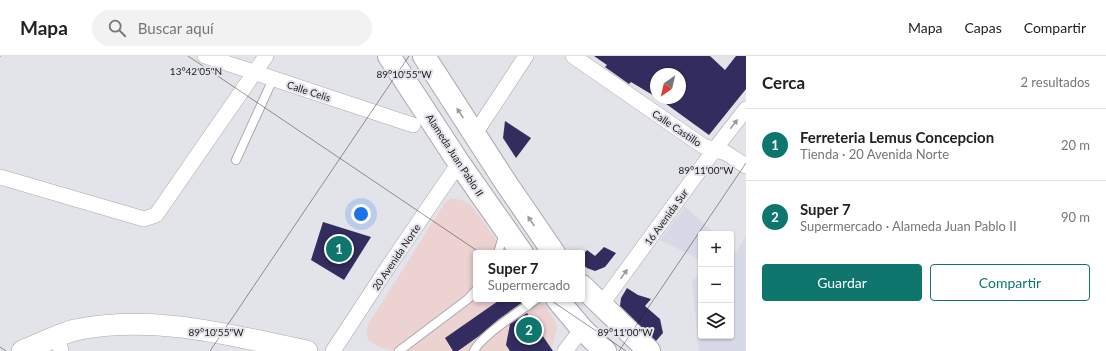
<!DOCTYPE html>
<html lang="es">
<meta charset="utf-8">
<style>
body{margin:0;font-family:Lato,sans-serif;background:#f2f2f2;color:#222}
.controls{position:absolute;right:12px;bottom:12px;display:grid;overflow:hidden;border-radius:4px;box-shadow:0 1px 3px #0004}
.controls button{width:36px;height:36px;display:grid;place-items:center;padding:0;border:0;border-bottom:1px solid #e0e0e0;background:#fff;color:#222;font:20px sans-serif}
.compass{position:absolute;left:650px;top:12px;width:36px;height:36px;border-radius:50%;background:#fff;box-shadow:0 1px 3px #0004;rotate:214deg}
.you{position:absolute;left:361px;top:158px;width:14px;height:14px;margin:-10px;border:3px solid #fff;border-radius:50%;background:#1a73e8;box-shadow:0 0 0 6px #1a73e833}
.badge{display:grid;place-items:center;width:26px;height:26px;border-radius:50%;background:#0f766e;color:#fff;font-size:13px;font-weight:700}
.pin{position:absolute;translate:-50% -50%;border:2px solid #fff;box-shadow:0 1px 4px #0006}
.popup{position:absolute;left:473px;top:194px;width:112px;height:52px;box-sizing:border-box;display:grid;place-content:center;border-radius:4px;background:#fff;filter:drop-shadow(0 1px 3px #0005);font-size:13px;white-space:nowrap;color:#767676}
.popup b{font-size:15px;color:#222}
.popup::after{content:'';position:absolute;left:50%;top:100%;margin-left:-8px;border:8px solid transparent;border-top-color:#fff}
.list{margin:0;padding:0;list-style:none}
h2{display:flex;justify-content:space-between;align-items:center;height:52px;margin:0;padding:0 16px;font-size:17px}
h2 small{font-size:13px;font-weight:400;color:#767676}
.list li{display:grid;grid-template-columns:26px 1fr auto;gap:12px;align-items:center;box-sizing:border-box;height:72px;padding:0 16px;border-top:1px solid #e0e0e0}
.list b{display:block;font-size:15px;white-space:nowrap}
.list p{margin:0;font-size:13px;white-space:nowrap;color:#767676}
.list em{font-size:13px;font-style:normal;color:#767676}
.actions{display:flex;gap:8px;padding:12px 16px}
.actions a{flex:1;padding:9px 0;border:1px solid #0f766e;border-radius:4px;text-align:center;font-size:14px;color:#0f766e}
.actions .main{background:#0f766e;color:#fff}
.icon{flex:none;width:22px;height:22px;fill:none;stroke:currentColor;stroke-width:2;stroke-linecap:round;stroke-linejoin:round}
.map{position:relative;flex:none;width:746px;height:295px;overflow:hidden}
header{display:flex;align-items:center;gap:24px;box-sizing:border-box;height:56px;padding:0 20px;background:#fff;border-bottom:1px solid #e0e0e0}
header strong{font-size:19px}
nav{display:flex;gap:22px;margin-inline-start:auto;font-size:14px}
.search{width:280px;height:36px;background:#f2f2f2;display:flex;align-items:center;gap:10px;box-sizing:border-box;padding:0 14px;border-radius:22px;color:#767676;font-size:15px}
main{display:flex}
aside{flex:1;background:#fff}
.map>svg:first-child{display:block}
.commercial{fill:#edd2d2}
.built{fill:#d8d9e7}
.building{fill:#322d5e}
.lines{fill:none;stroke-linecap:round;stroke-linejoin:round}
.lane-casing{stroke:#a8a8af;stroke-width:10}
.street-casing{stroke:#a8a8af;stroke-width:16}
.secondary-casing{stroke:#a8a8af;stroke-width:22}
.primary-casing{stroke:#a8a8af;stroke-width:24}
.lane{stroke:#fff;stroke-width:8}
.street{stroke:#fff;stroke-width:15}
.secondary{stroke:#fff;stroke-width:21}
.primary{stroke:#fff;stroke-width:22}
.oneway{fill:#9b9b9c}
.ticks{fill:none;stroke:#202023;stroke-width:1;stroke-opacity:0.45}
.labels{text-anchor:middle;stroke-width:4;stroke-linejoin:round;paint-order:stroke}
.street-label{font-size:10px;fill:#202023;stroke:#e3e3ea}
.ticks-label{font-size:10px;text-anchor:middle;fill:#202023;stroke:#e3e3ea;stroke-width:4;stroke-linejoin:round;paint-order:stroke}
</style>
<header>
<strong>Mapa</strong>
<div class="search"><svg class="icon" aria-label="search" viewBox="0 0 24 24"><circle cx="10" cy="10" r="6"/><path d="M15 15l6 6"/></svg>Buscar aquí</div>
<nav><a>Mapa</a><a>Capas</a><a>Compartir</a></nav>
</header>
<main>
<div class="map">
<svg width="746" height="295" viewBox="0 0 746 295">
<rect width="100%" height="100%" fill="#e3e3ea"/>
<!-- commercial -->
<polygon class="commercial" points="452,142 465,145 471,149 506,197 476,197 476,243 540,243 555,265 557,271 552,290 549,295 394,295 379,291 368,284 366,275 369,267 444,148 448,144"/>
<!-- built -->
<g class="built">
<polygon points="685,151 715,178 701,178 701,204 660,184"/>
<polygon points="746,180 746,295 699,295 692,226 701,216 701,280 731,280 731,193 736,197"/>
</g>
<!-- building -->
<g class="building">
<polygon points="594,0 710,0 725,14 736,0 746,0 746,33 709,79 658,42 680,42 680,18 656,18 656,41 631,26 629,28 605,11 607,9"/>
<polygon points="505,65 531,82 516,102 503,82"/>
<polygon points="323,166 371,181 344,224 311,204"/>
<polygon points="604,191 616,197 605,211 595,215 587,212 582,208 582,200 587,194 595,200"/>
<polygon points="627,232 638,239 651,243 645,250 660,263 663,277 656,285 620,250 621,242"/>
<polygon points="501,243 527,243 499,263 479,280 458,295 453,295 445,282"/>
<polygon points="527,257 553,295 510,295 506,289 510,268"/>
</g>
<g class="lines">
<!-- lane casing -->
<g class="lane-casing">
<g id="lane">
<polyline points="236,104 273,23"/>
<polyline points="498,197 504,177"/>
<polyline points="399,295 468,243 476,234"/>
<path d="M474 295C481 280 521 254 537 243"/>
</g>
</g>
<!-- street casing -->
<g class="street-casing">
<g id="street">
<polyline points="205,0 413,69"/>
<polyline points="573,0 703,90 726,97 746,110"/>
<polyline points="474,79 526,0"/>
<polyline points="0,121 144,163 156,159 266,0"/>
<polyline points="601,249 715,93 746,53"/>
<polyline points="58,281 61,295"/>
<polyline points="333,295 386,214 459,107"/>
<polyline points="565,295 582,273"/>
</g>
</g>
<!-- secondary casing -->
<g class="secondary-casing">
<path id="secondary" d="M22 295C38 289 59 278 75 274 155 258 229 279 307 295"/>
</g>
<!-- primary casing -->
<g class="primary-casing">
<g id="primary">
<polyline points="389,0 459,107 522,197"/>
<polyline points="424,0 506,127 554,197"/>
<polyline points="582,230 649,295"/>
<polyline points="557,243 582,273 605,295"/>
</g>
</g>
<!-- lane -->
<use href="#lane" class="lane"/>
<!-- street -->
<use href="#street" class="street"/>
<!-- secondary -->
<use href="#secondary" class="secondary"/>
<!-- primary -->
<use href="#primary" class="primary"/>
</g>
<!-- one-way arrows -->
<defs><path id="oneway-solid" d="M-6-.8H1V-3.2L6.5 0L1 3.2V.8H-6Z"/></defs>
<g class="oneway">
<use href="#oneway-solid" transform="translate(460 57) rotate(-123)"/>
<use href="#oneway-solid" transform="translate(734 68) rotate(-52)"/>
<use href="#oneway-solid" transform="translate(531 165) rotate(-124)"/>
<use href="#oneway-solid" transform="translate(624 218) rotate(-54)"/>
</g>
<!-- ticks -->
<path class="ticks" d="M188 0 626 295M0 1V0M0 291 6 295M210 295 409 0M619 295 746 107"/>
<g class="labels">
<!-- street labels -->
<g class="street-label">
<text transform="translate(309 35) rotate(18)" y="4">Calle Celis</text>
<text transform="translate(677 72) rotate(34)" y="4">Calle Castillo</text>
<text transform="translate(455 99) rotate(57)" y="4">Alameda Juan Pablo II</text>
<text transform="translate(666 161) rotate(-54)" y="4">16 Avenida Sur</text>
<text transform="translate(396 201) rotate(-56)" y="4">20 Avenida Norte</text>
</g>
</g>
<g class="ticks-label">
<text x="196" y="19">13°42'05"N</text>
<text x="404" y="22">89°10'55"W</text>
<text x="706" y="118">89°11'00"W</text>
<text x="216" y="280">89°10'55"W</text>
<text x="625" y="280">89°11'00"W</text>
</g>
</svg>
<div class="controls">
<button>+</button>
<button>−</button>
<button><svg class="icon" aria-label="layers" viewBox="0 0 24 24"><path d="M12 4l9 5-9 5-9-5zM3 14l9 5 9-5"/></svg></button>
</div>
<svg class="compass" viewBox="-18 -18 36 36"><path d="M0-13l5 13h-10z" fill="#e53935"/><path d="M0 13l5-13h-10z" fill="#767676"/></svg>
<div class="you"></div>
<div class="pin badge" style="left:339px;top:193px">1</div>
<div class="pin badge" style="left:529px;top:274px">2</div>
<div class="popup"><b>Super 7</b>Supermercado</div>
</div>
<aside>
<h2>Cerca<small>2 resultados</small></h2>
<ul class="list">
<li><span class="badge">1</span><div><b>Ferreteria Lemus Concepcion</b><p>Tienda · 20 Avenida Norte</p></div><em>20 m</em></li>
<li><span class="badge">2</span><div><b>Super 7</b><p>Supermercado · Alameda Juan Pablo II</p></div><em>90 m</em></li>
</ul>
<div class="actions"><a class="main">Guardar</a><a>Compartir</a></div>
</aside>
</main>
